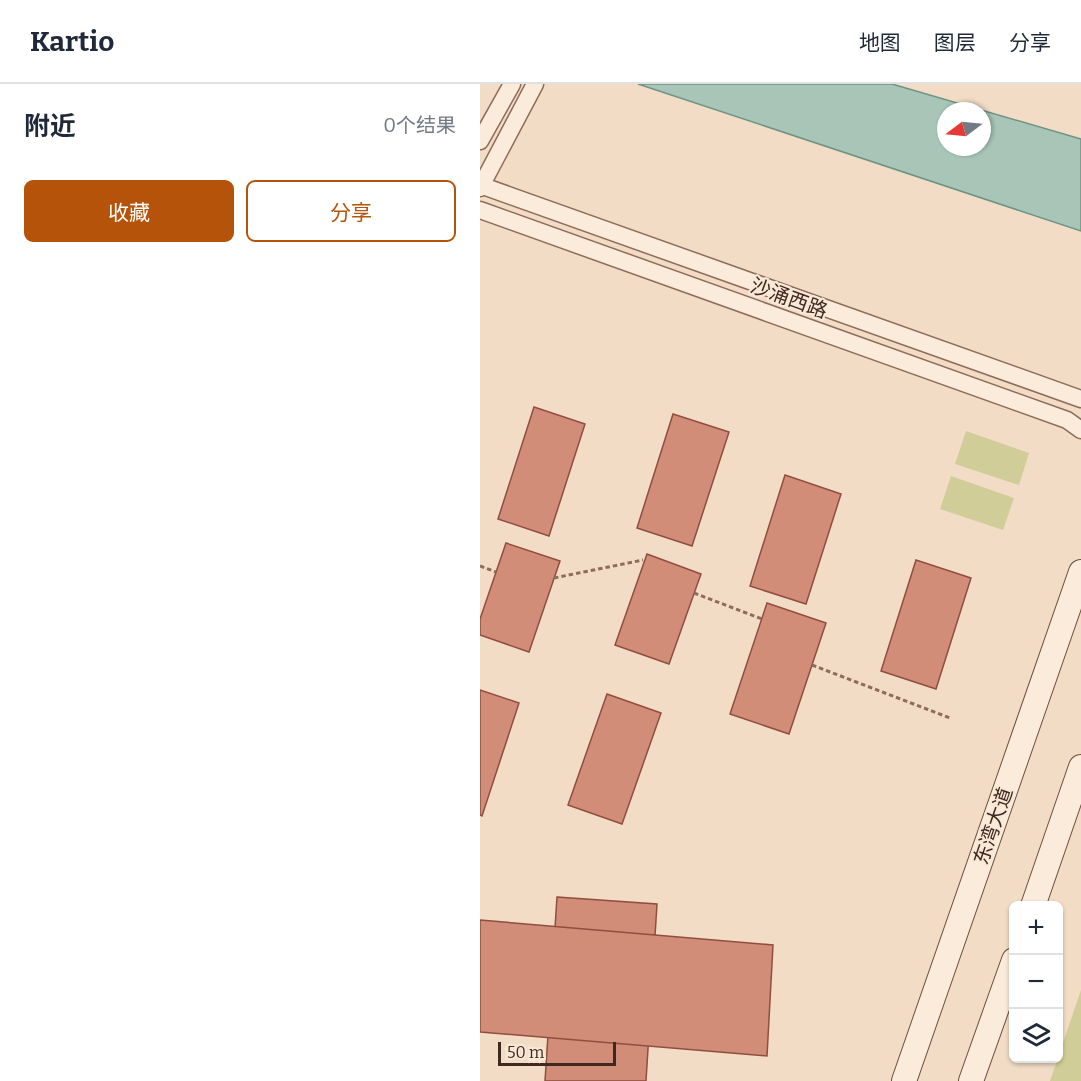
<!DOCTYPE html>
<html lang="zh">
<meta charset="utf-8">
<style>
body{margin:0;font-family:Bitter,"Noto Sans SC",serif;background:#f2f2f3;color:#1f2937}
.controls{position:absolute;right:18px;bottom:18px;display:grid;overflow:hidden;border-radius:9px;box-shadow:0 2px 4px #0004}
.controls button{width:54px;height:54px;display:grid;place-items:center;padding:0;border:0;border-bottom:2px solid #e0e1e3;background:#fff;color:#1f2937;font:30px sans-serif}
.compass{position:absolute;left:457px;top:18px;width:54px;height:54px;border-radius:50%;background:#fff;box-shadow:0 2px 4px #0004;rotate:254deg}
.scale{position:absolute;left:18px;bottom:15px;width:118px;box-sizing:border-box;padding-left:6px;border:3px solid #3e281f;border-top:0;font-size:16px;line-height:21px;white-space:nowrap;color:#3e281f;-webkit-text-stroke:4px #f8e8d6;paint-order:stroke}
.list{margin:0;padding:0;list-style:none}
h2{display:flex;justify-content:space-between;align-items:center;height:78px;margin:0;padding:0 24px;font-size:26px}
h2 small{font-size:20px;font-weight:400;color:#747a83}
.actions{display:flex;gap:12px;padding:18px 24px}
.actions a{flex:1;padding:14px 0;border:2px solid #b45309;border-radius:9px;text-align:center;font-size:21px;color:#b45309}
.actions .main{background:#b45309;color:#fff}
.icon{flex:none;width:33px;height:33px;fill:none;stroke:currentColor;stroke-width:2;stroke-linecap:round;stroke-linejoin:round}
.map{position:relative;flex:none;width:601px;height:997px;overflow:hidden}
header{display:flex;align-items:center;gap:36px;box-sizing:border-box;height:84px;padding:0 30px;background:#fff;border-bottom:2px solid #e0e1e3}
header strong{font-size:28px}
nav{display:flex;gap:33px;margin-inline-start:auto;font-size:21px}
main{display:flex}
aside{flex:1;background:#fff}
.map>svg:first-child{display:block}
.green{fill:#d1cd98}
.water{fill:#a8c5b7;stroke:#6d9483;stroke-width:1.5;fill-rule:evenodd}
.building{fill:#d28d79;stroke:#904e3e;stroke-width:1.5}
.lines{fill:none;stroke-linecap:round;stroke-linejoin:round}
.minor-casing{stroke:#8f6c5a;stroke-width:19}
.secondary-casing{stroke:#714d3d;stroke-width:26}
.path{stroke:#8f6c5a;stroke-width:3;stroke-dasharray:4.5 3;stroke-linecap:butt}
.minor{stroke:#fbebda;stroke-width:16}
.secondary{stroke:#fbebda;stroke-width:24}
.labels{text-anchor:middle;stroke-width:4.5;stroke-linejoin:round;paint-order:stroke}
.street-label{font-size:20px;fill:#3e281f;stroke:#f8e8d6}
</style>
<header>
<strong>Kartio</strong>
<nav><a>地图</a><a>图层</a><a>分享</a></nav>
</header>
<main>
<aside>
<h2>附近<small>0个结果</small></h2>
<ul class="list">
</ul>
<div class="actions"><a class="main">收藏</a><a>分享</a></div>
</aside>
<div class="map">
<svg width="601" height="997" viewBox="0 0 601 997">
<rect width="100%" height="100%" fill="#f2dcc6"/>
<!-- green -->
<g class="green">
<polygon points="486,347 549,369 539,401 475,380"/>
<polygon points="471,392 534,414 523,446 460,425"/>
<polygon points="601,906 601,997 570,997"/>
</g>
<!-- water -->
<path class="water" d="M158 0H412L601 55V147ZM466 27H502V63H466Z"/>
<!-- building -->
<g class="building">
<polygon points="54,323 105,340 69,452 18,435"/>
<polygon points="193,330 249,348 212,462 157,444"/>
<polygon points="305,391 361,410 326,520 270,502"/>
<polygon points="26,459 80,477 49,568 0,551 0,535"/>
<polygon points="167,470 221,490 189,580 135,561"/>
<polygon points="436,476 491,494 456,605 401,587"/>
<polygon points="287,519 346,539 309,650 250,630"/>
<polygon points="0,606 39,619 2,732 0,731"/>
<polygon points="127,610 181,629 142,740 88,721"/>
<polygon points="77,813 177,820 166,997 65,997"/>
<polygon points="0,836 293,861 287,972 0,948"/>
</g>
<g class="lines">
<!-- minor casing -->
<g class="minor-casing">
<g id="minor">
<polyline points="0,57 32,0"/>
<polyline points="0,101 601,315"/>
<polyline points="0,104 55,0"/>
<polyline points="0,126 587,336 601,346"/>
</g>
</g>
<!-- secondary casing -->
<g class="secondary-casing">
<g id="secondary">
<polyline points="553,822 601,683"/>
<polyline points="424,997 601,488"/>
<polyline points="491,997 534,876"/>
</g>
</g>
<!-- path -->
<g class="path">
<polyline points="0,482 16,488"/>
<polyline points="74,494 163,476"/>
<polyline points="214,509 282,535"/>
<polyline points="332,581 470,634"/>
</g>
<!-- minor -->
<use href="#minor" class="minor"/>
<!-- secondary -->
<use href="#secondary" class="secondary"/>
</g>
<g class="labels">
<!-- street labels -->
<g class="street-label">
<text transform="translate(309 214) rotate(20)" y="7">沙涌西路</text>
<text transform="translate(513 742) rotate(-71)" y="7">东湾大道</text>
</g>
</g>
</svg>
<div class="controls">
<button>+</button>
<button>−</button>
<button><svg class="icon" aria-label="layers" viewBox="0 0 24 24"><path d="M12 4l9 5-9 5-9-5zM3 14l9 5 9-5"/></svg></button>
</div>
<svg class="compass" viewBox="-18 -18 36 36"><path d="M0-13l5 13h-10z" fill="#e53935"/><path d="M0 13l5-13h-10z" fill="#747a83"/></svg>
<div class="scale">50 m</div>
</div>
</main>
